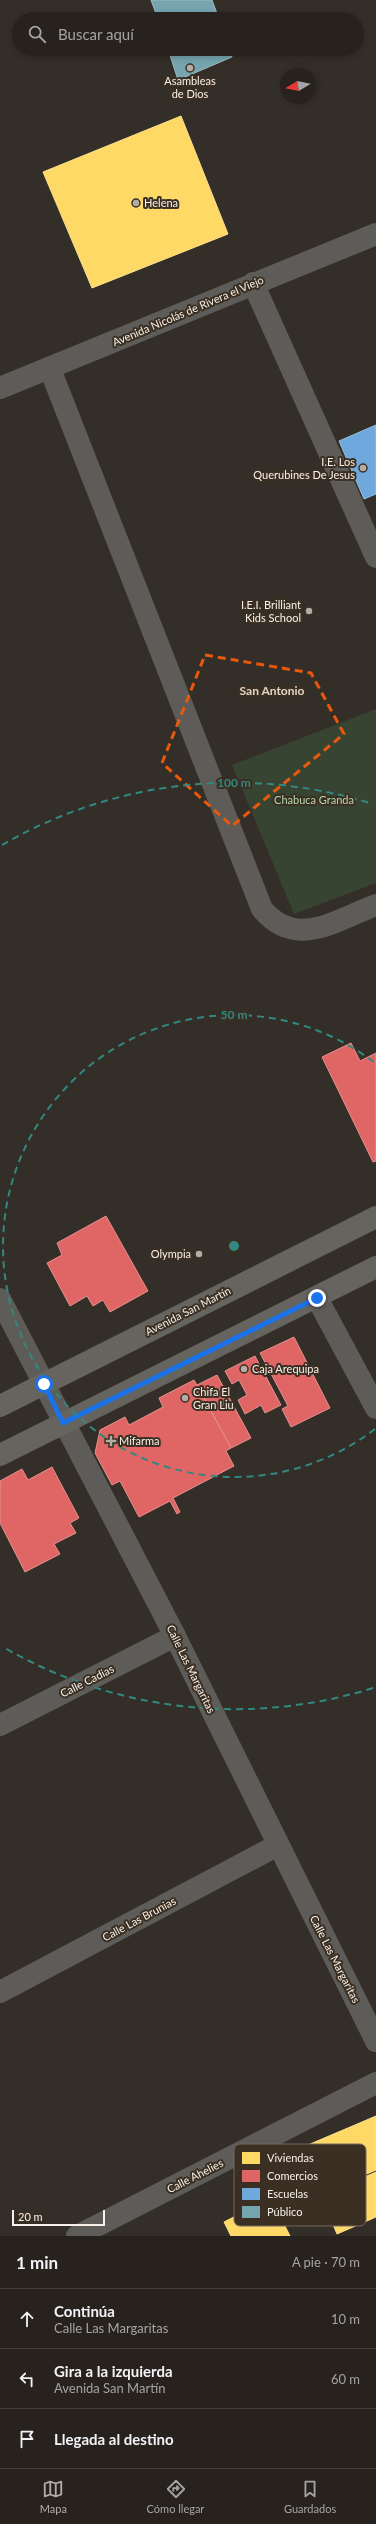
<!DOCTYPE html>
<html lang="es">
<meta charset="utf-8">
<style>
body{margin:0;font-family:Lato,sans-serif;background:#332f2b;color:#f1f3f6}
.compass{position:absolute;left:280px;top:68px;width:36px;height:36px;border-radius:50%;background:#27221e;box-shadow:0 2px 6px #0003;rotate:260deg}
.scale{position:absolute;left:12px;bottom:10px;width:93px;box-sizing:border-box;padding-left:4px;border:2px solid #f9f1e9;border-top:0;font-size:11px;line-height:14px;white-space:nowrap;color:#f9f1e9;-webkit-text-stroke:3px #3a2f22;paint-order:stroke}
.stop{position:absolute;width:12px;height:12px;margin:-9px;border:3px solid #1a73e8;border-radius:50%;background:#fff}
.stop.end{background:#1a73e8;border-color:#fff;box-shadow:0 1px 4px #0008}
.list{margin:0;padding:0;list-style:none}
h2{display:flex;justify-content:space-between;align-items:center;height:52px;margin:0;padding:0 16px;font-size:17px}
h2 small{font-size:13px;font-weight:400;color:#a4a4a4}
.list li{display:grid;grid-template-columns:26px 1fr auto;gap:12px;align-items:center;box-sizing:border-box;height:60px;padding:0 16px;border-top:1px solid #433f3c}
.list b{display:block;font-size:15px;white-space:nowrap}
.list p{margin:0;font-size:13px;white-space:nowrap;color:#a4a4a4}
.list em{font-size:13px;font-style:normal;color:#a4a4a4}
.icon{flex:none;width:22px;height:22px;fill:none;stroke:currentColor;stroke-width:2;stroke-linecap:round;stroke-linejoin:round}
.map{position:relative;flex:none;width:376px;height:2236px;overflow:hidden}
.search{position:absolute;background:#27221e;box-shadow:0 2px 6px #0003;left:12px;right:12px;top:12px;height:44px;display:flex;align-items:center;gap:10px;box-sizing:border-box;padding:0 14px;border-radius:22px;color:#a4a4a4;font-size:15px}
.sheet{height:232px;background:#27221e}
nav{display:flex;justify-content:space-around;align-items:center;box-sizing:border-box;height:56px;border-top:1px solid #433f3c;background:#27221e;font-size:11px;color:#a4a4a4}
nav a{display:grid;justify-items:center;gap:2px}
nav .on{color:#b4ada5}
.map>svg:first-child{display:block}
.green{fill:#374432}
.homes{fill:#ffd966;stroke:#fde08d}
.shops{fill:#e06666;stroke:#e8908d}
.schools{fill:#6fa8dc;stroke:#98bee0}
.public{fill:#76a5af;stroke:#9dbcc0}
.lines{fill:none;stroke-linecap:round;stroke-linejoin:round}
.minor{stroke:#5d5c59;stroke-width:22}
.major{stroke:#66645f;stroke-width:22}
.route{stroke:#1a73e8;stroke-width:5}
.marked{fill:none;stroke:#e8590c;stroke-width:3;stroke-dasharray:8 5;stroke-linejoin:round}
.ring{fill:none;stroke:#328880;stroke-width:2;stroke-dasharray:7 5}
.poi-dot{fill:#b4ada5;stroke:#3a2f22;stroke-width:1.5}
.labels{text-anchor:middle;stroke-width:4;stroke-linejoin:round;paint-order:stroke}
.poi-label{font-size:11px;fill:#f9f1e9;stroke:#3a2f22;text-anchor:start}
.street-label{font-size:11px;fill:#f9f1e9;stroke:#3a2f22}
.park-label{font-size:11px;fill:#b4d9ac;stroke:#3a2f22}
.neighbourhood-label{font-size:12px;font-weight:bold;fill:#e2d3c4;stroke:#3a2f22}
.key{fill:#3a2f22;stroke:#73695e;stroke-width:1}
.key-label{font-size:11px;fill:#f9f1e9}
.centre{fill:#328880;stroke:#3a2f22;stroke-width:2}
.ring-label{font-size:12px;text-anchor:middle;font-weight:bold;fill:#328880;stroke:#3a2f22;stroke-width:4;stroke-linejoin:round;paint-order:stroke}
</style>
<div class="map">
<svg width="376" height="2236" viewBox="0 0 376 2236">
<rect width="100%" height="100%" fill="#342e28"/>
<!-- green -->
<polygon class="green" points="376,709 376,883 294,914 232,765"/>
<!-- homes -->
<g class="homes">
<polygon points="181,116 228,234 92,288 43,172"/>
<polygon points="376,2116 376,2170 302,2202 282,2156"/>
<polygon points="376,2172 376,2217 337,2234 321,2196"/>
<polygon points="271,2198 290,2236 231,2236 224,2222"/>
</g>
<!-- shops -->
<g class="shops">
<polygon points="351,1043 360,1061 376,1053 376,1161 373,1162 322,1057"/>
<polygon points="106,1216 148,1291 110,1312 103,1300 93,1306 87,1296 70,1306 47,1263 62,1255 57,1243"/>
<polygon points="294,1337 330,1408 291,1427 282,1409 288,1406 260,1353"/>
<polygon points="255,1356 281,1405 265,1413 261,1405 245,1414 238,1400 247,1395 239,1380 232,1384 225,1371"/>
<polygon points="217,1375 251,1438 231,1448 197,1385"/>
<polygon points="194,1380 231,1448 226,1451 234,1466 173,1498 180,1512 177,1514 170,1501 139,1517 120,1481 112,1485 95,1453 100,1430 125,1417 129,1425 163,1407 159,1398"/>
<polygon points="52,1467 79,1518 70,1523 76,1533 54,1544 60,1554 25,1572 0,1523 0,1481 22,1469 28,1480"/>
</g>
<!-- schools -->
<polygon class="schools" points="376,425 376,494 364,499 339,441"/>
<!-- public -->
<g class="public">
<polygon points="151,0 212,0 219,19 158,19"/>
<polygon points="168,49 229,49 232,57 178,80"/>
</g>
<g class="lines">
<!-- minor -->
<g class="minor">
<polyline points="253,283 376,557"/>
<path d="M50 369 262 909C296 950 336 920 376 905"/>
<polyline points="0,388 376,234"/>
<polyline points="317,1298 376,1408"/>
<polyline points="0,1299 175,1636 376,2041"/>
<polyline points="0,1725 175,1636"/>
<polyline points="0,1992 278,1845"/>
<polyline points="77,2236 376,2083"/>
</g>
<!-- major -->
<g class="major">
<polyline points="0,1406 376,1217"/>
<polyline points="0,1455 376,1267"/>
</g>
</g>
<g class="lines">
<!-- route -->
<polyline class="route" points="44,1384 63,1423 317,1298"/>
</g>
<!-- marked area -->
<path class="marked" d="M205 655 311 673 344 734 232 826 162 763Z"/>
<!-- distance rings -->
<g class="ring">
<path d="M375 1429A231 231 0 1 1 375 1063"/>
<path d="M373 1688A463 463 0 0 1 3 1647M2 845A463 463 0 0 1 373 804"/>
</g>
<!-- markers -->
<g class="poi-dot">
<circle cx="190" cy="68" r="4"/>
<circle cx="136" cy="203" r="4"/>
<circle cx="363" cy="468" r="4"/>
<circle cx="309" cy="611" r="4"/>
<circle cx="199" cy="1254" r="4"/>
<circle cx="244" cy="1369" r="4"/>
<circle cx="185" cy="1398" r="4"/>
<path d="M109 1435h4v4h4v4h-4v4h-4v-4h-4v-4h4z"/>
</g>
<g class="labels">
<!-- poi labels -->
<g class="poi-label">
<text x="190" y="85" text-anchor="middle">Asambleas<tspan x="190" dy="13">de Dios</tspan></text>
<text x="144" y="207">Helena</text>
<text x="355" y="466" text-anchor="end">I.E. Los<tspan x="355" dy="13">Querubines De Jesus</tspan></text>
<text x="301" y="609" text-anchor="end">I.E.I. Brilliant<tspan x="301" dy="13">Kids School</tspan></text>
<text x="191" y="1258" text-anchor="end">Olympia</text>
<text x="252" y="1373">Caja Arequipa</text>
<text x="193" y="1396">Chifa El<tspan x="193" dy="13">Gran Liu</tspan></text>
<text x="119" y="1445">Mifarma</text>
</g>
<!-- street labels -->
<g class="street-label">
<text transform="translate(188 311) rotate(-23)" y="4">Avenida Nicolás de Rivera el Viejo</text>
<text transform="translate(188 1311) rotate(-27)" y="4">Avenida San Martín</text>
<text transform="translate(191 1669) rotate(64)" y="4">Calle Las Margaritas</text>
<text transform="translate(87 1681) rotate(-27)" y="4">Calle Cadias</text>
<text transform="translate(139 1919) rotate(-28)" y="4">Calle Las Brunias</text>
<text transform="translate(335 1959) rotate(63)" y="4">Calle Las Margaritas</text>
<text transform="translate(195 2176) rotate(-27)" y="4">Calle Ahelies</text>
</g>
<!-- park labels -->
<g class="park-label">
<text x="314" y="804">Chabuca Granda</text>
</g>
<!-- neighbourhood labels -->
<g class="neighbourhood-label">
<text x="272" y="695">San Antonio</text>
</g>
</g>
<!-- legend -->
<rect x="234" y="2144" width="132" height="82" rx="6" class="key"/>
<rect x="242" y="2152" width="18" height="12" fill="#ffd966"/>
<rect x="242" y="2170" width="18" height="12" fill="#e06666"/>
<rect x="242" y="2188" width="18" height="12" fill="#6fa8dc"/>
<rect x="242" y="2206" width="18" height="12" fill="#76a5af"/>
<g class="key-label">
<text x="267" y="2162">Viviendas</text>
<text x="267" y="2180">Comercios</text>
<text x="267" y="2198">Escuelas</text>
<text x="267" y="2216">Público</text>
</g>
<circle cx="234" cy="1246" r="6" class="centre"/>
<g class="ring-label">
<text x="234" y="787">100 m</text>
<text x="234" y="1019">50 m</text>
</g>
</svg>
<svg class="compass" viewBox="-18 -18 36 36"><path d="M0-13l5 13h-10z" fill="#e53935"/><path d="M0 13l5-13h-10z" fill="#a4a4a4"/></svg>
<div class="scale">20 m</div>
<div class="stop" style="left:44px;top:1384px"></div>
<div class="stop end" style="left:317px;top:1298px"></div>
<div class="search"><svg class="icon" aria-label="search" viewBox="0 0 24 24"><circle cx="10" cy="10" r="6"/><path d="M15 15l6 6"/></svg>Buscar aquí</div>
</div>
<section class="sheet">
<h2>1 min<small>A pie · 70 m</small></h2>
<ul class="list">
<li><svg class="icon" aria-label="ahead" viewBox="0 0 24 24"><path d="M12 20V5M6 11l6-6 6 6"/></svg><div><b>Continúa</b><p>Calle Las Margaritas</p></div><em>10 m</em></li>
<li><svg class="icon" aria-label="left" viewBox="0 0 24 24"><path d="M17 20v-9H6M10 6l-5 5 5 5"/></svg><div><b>Gira a la izquierda</b><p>Avenida San Martín</p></div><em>60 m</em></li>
<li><svg class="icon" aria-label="arrive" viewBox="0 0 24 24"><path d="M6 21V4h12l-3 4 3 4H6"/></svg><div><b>Llegada al destino</b></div></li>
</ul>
</section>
<nav>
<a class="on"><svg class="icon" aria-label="map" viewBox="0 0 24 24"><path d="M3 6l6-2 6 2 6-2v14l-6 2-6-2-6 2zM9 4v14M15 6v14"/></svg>Mapa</a>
<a><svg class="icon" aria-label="directions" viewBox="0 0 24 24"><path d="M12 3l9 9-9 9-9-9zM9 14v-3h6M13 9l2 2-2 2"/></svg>Cómo llegar</a>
<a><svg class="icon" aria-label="saved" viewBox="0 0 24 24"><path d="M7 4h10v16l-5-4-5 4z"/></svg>Guardados</a>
</nav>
